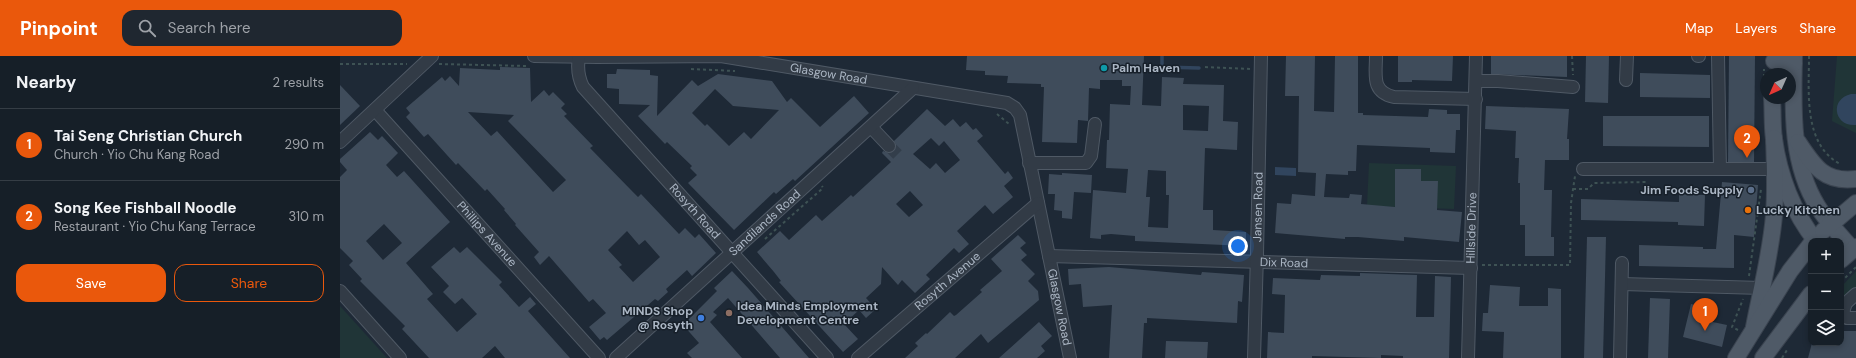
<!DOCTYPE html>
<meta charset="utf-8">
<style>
body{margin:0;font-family:"DM Sans",sans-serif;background:#1f2730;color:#f1f3f6}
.controls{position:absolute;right:12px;bottom:12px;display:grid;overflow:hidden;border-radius:8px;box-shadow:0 2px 6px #0003}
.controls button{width:36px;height:36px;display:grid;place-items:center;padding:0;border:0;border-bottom:1px solid #353d45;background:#161f28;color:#f1f3f6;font:20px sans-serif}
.compass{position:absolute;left:1420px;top:12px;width:36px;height:36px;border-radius:50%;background:#161f28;box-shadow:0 2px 6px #0003;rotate:225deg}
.you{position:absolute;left:898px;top:190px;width:14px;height:14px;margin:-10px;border:3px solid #fff;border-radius:50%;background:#1a73e8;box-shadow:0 0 0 6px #1a73e833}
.badge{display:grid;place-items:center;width:26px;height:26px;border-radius:50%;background:#ea580c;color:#fff;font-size:13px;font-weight:700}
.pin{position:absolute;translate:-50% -33px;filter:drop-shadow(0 1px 2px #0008)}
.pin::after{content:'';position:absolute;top:21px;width:14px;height:12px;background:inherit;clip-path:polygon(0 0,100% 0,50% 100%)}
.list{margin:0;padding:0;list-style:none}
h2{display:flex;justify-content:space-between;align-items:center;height:52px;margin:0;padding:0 16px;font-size:17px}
h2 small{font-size:13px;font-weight:400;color:#9ea2a8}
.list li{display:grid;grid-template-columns:26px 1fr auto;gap:12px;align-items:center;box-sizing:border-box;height:72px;padding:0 16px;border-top:1px solid #353d45}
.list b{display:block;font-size:15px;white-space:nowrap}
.list p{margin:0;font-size:13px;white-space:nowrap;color:#9ea2a8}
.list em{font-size:13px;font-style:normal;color:#9ea2a8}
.actions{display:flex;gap:8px;padding:12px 16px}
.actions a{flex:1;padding:9px 0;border:1px solid #ea580c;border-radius:12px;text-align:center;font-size:14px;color:#ea580c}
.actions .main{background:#ea580c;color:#fff}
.icon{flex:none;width:22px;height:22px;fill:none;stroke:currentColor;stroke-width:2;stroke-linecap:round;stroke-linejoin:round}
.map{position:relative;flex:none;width:1516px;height:302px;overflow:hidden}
header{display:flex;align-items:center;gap:24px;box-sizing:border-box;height:56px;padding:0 20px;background:#ea580c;color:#fff}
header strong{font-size:19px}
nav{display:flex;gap:22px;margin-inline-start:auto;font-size:14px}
.search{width:280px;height:36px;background:#1f2730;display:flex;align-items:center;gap:10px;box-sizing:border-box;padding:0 14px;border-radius:12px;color:#9ea2a8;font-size:15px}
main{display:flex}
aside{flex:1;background:#161f28}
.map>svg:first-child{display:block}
.green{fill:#203537}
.water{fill:#31455e}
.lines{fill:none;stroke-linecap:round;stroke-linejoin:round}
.stream{stroke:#31455e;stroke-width:3.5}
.building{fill:#3f4c5b;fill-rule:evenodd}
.minor-tunnel{stroke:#333e4b;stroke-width:12;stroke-dasharray:12 6;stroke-linecap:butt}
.minor-casing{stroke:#4f5965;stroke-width:14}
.major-casing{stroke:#3b4450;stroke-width:18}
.path{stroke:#3e5254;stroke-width:2;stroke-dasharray:3 3;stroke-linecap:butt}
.minor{stroke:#323b46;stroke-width:12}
.major{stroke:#4f5a67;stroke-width:16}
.culture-dot{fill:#0f9aa8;stroke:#17202a;stroke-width:1.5}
.service-dot{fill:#5c6f8a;stroke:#17202a;stroke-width:1.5}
.food-dot{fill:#e8710a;stroke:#17202a;stroke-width:1.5}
.education-dot{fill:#8d6e63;stroke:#17202a;stroke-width:1.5}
.shop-dot{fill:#3f7fe0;stroke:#17202a;stroke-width:1.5}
.labels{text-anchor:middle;stroke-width:3;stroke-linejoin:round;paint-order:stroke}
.poi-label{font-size:12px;font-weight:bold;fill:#abb6c4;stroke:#17202a;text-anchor:start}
.street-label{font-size:12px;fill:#abb6c4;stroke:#17202a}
</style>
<header>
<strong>Pinpoint</strong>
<div class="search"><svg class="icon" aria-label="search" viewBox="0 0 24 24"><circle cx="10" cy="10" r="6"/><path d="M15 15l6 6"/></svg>Search here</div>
<nav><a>Map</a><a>Layers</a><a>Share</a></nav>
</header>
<main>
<aside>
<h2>Nearby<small>2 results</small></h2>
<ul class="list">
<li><span class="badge">1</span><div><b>Tai Seng Christian Church</b><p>Church · Yio Chu Kang Road</p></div><em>290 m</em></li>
<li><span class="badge">2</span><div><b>Song Kee Fishball Noodle</b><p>Restaurant · Yio Chu Kang Terrace</p></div><em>310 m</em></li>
</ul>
<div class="actions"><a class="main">Save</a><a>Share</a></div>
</aside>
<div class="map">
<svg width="1516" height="302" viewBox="0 0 1516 302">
<rect width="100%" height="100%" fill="#1e2936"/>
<!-- green -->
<g class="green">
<polygon points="1497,0 1516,0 1516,77 1492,65"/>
<polygon points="1029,107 1116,110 1114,153 1027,150"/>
<polygon points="1516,215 1516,234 1501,248 1501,231"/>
<polygon points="0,250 47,302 0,302"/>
</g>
<!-- water -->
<g class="water">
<path d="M1511 38H1516V69C1494 71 1489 43 1511 38Z"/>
<polygon points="935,111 956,112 956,120 935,119"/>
</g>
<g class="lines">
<!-- stream -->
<polyline class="stream" points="822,0 822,11 859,12"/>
</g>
<!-- building -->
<g class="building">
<path d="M627 0H804L802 49 821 50 822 21 844 22 843 28 884 29 883 65 898 66 897 94 865 92 863 154H873V174L906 176V190L795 185V180L771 178 761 179V183L750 182 753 134 786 137 788 113 766 112 767 84H769L770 48 790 49 791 30H782V24H760V33L749 32 748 65 738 64 737 87 702 86 704 31H701V28L667 27 668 20 645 19V15L626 14ZM843 49 869 50 868 75 843 74ZM808 114 826 115V139H829L828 172 808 171 810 141H806Z"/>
<polygon points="946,0 975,0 974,55 994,56 995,0 1018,0 1018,57 1023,57 1023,59 1088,61 1089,53 1107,54 1107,58 1120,58 1120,74 1116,74 1115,97 1090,96 1090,92 1017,89 1016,115 1008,115 1008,119 986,118 984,141 1009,142 1010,138 1022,139 1021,148 1055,151 1055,113 1081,113 1081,125 1098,125 1097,154 1122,156 1119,186 1064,181 1064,185 1018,181 1005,181 1005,183 935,177 937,147 951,148 952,138 975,140 976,117 958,116 959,40 945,40"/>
<polygon points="1058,0 1113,0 1112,25 1072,24 1072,26 1058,26"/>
<polygon points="1151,0 1227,0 1227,21 1151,18"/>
<polygon points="1246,0 1269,0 1268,47 1245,46"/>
<polygon points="1389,0 1415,0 1414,106 1388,106"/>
<path d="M160 11 190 12 191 46 204 34 209 40 213 36 225 48 221 52 227 58 224 60 253 90 250 92 291 134 298 141 301 138 339 178 345 172 355 182 359 178 376 197 352 220 347 214 326 233 328 236 318 245 315 243 267 284 264 281 260 284 249 271 266 257 253 243 249 246 209 200 200 209 194 201 199 196 175 169 176 168 164 154 165 153 147 133 145 135 118 107 116 109 88 78 84 81 66 61 70 57 66 52 102 21 105 25 110 20 119 30 120 12 160 14ZM128 56 174 59 168 65 226 124 213 136 157 75 151 80ZM287 175 299 189 305 184 320 201 293 226 279 211 282 209 268 194Z"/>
<path d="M277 13 310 14V19L318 20 317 60 352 24 358 30 378 18 432 25 447 46 451 42 480 71 514 40 529 57 455 125 453 123 436 138 434 136 394 174 348 127 357 119 350 112 352 110 327 86 325 88 298 60 310 49 279 48V33L267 32V18H276ZM375 33 393 50 439 54 411 83 404 76 389 90 367 68 365 70 352 57Z"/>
<polygon points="1300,17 1370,19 1370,42 1300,41"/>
<polygon points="0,29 20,50 0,69"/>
<polygon points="1146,50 1229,53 1227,83 1229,83 1229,104 1205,104 1204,134 1212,134 1211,181 1214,181 1214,200 1185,200 1185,169 1180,169 1180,127 1178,127 1179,102 1175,102 1176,75 1145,73"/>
<path d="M587 53 605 70 613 63 620 71 626 66 633 74 636 72 643 80 637 85 665 118 668 115 673 122 664 130 673 141 653 158 645 149 617 175 629 188 619 197 614 192 586 219 590 223 575 237 562 224 558 229 542 211 541 228 526 242 536 253 526 262 519 254 504 268 518 283 503 296 439 226 441 225 434 216 417 196 440 175 449 184 476 159 482 165 511 139 513 141 551 106 542 97 543 95 550 97 554 95 556 89 554 85ZM591 82 599 90 604 85 620 104 605 117 596 107 590 113 573 98ZM570 135 583 149 569 161 556 148Z"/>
<polygon points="1263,60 1369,60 1369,91 1263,90"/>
<path d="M30 76 38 84 42 80 58 97 46 109 57 121 64 115 110 166 66 207 93 238 87 243 117 276 137 258 122 242 115 248 103 236 109 230 91 211 114 191 120 197 127 191 162 226 159 229 179 251 190 241 196 248 188 255 230 302H165L155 290 142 302H89L62 273 65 270 20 225 22 223 9 209 13 205 0 192V121L7 114 0 106V103ZM44 168 62 187 43 204 26 185Z"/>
<polygon points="722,117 752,119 751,137 734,136 732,163 722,162 722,155 714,154 715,138 708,138 709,118 722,119"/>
<polygon points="1382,126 1418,129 1414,181 1394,179 1394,212 1299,210 1299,189 1363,191 1363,193 1376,193"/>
<polygon points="1339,138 1365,139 1364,170 1338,169 1338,166 1241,164 1241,143 1339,146"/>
<polygon points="678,179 686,187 680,192 687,199 681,204 695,218 688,225 698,235 699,244 648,287 641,278 615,302 565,302 578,290 575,287 586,277 587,278 610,256 614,260 616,259 642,236 640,234 662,215 651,203"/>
<polygon points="1247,181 1266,181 1263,302 1244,302"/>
<polygon points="769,211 861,219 862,216 904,219 902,246 898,245 897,267 807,262 807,267 804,267 802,302 769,302 772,249 743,251 741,228 729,229 728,213"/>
<polygon points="392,215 408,232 469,302 440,302 388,242 373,256 377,259 370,266 402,302 352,302 347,297 359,287 343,269 377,235 374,232"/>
<polygon points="1020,217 1077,219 1076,261 1094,261 1095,220 1111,221 1109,302 1063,302 1063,300 1041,299 1041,302 972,300 972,302 927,302 928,276 944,277 945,239 932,238 933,222 980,224 981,219 1020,220"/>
<polygon points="1150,229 1180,231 1179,250 1208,250 1208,232 1221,233 1221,302 1163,302 1164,276 1142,275 1143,257 1148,257"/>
<polygon points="1310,242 1330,243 1328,302 1308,302"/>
<polygon points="1351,248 1371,253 1368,265 1387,269 1382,291 1343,281"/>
<polygon points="699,266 712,280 701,290 705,295 697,302 659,302"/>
<polygon points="1501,275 1516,275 1516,302 1468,302 1472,287 1501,287"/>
<polygon points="826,285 868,286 867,302 825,302"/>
</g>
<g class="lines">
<!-- minor-tunnel -->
<polyline class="minor-tunnel" points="549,90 560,101"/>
<!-- minor casing -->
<g class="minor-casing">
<g id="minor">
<path id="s1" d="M194 0 257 1 381 0 667 47 675 52 680 59 730 302"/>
<path d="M1036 0C1036 19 1031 36 1054 41L1136 43"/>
<polyline points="1358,0 1359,0"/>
<polyline points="1378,0 1380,113"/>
<path id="s2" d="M239 1C237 12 238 21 243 31L487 302"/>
<polyline points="1286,24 1287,0"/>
<polyline points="1136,25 1158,25 1233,31"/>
<path id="s3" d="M35 54 259 302"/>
<polyline points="531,71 549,90"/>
<polyline points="0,86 92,0"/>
<polyline points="689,107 746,107 751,100 755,68"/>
<polyline points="1243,113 1435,113"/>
<path id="s4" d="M709 200 1131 212"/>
<polyline points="1282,228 1422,232"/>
<polyline points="0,235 60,302"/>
<polyline points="1516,238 1506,247 1503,256 1507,262 1516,262"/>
<path id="s5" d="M276 302 573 32"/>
<path id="s6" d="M518 302 698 147"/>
<path id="s7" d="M914 302 917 198 921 0"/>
<path id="s8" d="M1128 302 1136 0"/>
<polyline points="1280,302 1282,207"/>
</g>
</g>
<!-- major casing -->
<g class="major-casing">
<g id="major">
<path d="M1454 0C1453 50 1450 107 1478 151 1488 167 1501 180 1513 194"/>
<polyline points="1434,5 1454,7"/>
<path d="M1432 42C1433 55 1432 69 1434 83 1439 119 1453 157 1476 185"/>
<path d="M1458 86C1474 110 1484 127 1516 123"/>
<polyline points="1483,175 1516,147"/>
<polyline points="1501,204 1516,191"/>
<path d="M1414 271C1421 234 1431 197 1434 159 1436 133 1435 108 1434 82"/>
<polyline points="1396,302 1450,215 1471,188"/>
<polyline points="1423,302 1471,238"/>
</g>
</g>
<!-- path -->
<g class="path">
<polyline points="1232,0 1233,19"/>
<path d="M1469 0C1469 36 1463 88 1500 108"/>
<polyline points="0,8 67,8"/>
<polyline points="99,8 187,10"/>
<polyline points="865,11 911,13"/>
<polyline points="351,13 395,15"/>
<polyline points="1424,33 1424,13"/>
<polyline points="657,58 669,68"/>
<polyline points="1233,133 1248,133 1254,127 1307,126"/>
<polyline points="425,183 483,132 482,130"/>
<polyline points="1142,209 1230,209 1231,147 1235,120"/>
<polyline points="1409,220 1421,133"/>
<polyline points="1501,226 1516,211"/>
<polyline points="1398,274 1392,271 1403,243"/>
<polyline points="1442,302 1447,294"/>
</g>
<!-- minor -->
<use href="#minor" class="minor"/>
<!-- major -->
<use href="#major" class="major"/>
</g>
<!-- markers -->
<circle class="culture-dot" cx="764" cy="12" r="4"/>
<circle class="service-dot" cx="1411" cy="134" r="4"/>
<circle class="food-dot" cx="1408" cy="154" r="4"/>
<circle class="education-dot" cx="389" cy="257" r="4"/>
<circle class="shop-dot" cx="361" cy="262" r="4"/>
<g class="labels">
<!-- poi labels -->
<g class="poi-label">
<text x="772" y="16">Palm Haven</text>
<text x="1403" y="138" text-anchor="end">Jim Foods Supply</text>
<text x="1416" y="158">Lucky Kitchen</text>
<text x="397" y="254">Idea Minds Employment<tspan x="397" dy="14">Development Centre</tspan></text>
<text x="353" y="259" text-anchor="end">MINDS Shop<tspan x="353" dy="14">@ Rosyth</tspan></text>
</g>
<!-- street labels -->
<g class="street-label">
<text dy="4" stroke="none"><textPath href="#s1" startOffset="296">Glasgow Road</textPath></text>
<text dy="4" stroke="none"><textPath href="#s7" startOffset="151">Jansen Road</textPath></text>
<text dy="4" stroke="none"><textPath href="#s2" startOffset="198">Rosyth Road</textPath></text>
<text dy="4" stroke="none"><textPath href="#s5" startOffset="201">Sandilands Road</textPath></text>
<text dy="4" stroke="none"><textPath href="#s8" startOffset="130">Hillside Drive</textPath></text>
<text dy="4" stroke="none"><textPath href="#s3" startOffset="167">Phillips Avenue</textPath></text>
<text dy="4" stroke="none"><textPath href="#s4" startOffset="235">Dix Road</textPath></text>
<text dy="4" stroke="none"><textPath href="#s6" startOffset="118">Rosyth Avenue</textPath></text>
<text dy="4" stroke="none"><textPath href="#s1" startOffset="691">Glasgow Road</textPath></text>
</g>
</g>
</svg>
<div class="controls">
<button>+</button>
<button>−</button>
<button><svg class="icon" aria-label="layers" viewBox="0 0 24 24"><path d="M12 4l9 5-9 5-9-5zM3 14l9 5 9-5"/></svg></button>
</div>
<svg class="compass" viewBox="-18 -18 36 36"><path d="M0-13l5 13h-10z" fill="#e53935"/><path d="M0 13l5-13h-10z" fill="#9ea2a8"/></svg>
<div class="you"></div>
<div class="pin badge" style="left:1365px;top:275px">1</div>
<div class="pin badge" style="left:1407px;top:102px">2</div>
</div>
</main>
